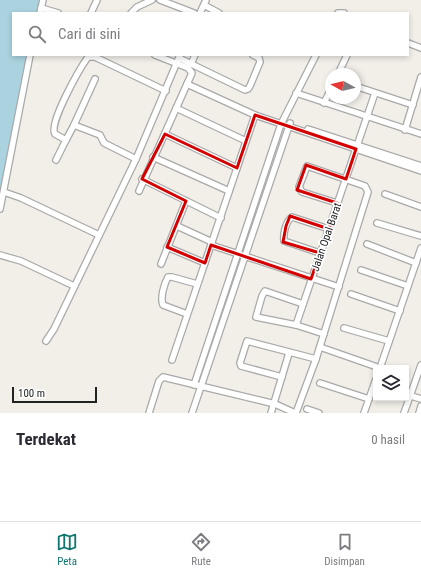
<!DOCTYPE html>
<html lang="id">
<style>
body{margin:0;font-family:"Roboto Condensed",sans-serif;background:#f7f7f7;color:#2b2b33}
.controls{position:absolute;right:12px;bottom:12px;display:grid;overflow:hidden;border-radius:0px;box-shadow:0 2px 6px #0003}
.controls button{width:36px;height:36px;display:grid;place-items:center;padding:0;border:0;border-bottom:1px solid #e1e1e2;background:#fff;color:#2b2b33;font:20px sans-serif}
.compass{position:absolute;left:325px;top:68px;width:36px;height:36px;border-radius:50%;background:#fff;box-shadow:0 2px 6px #0003;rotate:278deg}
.scale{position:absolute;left:12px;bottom:10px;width:85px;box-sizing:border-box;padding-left:4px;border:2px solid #222;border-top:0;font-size:11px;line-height:14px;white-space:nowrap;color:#222;-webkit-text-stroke:3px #fff;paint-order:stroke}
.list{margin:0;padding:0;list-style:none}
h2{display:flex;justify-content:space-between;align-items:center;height:52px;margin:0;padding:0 16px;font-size:17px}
h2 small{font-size:13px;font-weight:400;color:#7c7c81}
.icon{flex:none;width:22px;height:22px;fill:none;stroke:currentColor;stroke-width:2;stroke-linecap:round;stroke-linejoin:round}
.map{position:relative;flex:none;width:421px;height:413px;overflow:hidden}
.search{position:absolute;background:#fff;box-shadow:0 2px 6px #0003;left:12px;right:12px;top:12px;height:44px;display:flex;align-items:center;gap:10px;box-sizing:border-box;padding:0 14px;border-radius:0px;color:#7c7c81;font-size:15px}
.sheet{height:108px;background:#fff}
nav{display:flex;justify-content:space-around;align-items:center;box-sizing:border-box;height:56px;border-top:1px solid #e1e1e2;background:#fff;font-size:11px;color:#7c7c81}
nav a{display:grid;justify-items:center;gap:2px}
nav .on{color:#0f766e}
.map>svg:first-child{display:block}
.water{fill:#aad3df}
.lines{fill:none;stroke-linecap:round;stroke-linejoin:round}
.minor-casing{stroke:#a9a9a9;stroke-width:8}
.minor{stroke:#fff;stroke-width:5.5}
.marked{fill:none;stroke:#d40000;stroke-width:3;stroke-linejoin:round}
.labels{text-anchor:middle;stroke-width:3.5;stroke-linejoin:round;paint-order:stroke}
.street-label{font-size:11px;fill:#222;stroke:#fff}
</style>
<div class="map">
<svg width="421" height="413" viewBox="0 0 421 413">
<rect width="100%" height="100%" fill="#f2efe9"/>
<!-- water -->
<polygon class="water" points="0,0 43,0 40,13 13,13 13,55 30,55 0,209"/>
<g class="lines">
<!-- minor casing -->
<g class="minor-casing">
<g id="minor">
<polyline points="160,0 194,13"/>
<polyline points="204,5 219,13"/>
<polyline points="41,8 58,13"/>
<polyline points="40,13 43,0"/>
<polyline points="91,13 97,0"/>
<polyline points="131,13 137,7 152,0"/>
<polyline points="200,13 206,0"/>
<polyline points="338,13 344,13"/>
<polyline points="408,43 421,48"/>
<polyline points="179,58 245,90 248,89 250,86 260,62 259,58 253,55"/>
<polyline points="191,64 195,55"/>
<polyline points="338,74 347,55"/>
<polyline points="187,84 255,115 421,171"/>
<polyline points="355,86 413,105"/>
<polyline points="296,93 421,134"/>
<polyline points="324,103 331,89"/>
<polyline points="176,108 246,141"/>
<polyline points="74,125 95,79"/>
<polyline points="308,129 421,166"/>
<polyline points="405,130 421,77"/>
<polyline points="165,134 237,168"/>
<polyline points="153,157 229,191"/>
<path d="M136 159 104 143 100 135 74 125 66 140 55 134C48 124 80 68 88 57H95L166 91"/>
<polyline points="56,160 66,140"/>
<polyline points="142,179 221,218"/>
<polyline points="139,191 192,73 188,68 155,55"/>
<polyline points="4,192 21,198 99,235"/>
<polyline points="385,194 421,207"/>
<polyline points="0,209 30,55"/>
<polyline points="377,223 421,236"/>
<polyline points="177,226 212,242"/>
<polyline points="367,244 416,263"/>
<polyline points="211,245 339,287"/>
<polyline points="167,247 205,263"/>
<path d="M320 253 284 241C283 233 286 221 292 217L329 229"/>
<polyline points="0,255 21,261 74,286"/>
<polyline points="161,264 186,201"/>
<polyline points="361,270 408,286"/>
<polyline points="351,294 400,311"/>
<polyline points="303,304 265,291 262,296 256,317 296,325 324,334"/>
<path d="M187 314 163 305C160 298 164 284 168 277H172L197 284"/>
<polyline points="296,325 375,93"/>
<polyline points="344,328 389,341"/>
<polyline points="46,341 54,329 136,159 180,55"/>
<polyline points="320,347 380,368"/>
<polyline points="172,360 255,115"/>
<polyline points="380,368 421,248"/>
<polyline points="282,377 241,366 240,363 247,341 316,359"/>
<polyline points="320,383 369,399"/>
<polyline points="194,385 281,124 316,55"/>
<polyline points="406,392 408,395 421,399"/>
<polyline points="307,409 319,413"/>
<polyline points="149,413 159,381 163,377 275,404 295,413"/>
<polyline points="192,413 290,123"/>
<polyline points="271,413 289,353"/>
<polyline points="296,413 316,359 368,192 365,186 307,166 299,187 302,192 337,203"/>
<polyline points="364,413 376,379"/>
<polyline points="404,413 421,365"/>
<polyline points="419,413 421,406"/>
</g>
</g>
<!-- minor -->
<use href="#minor" class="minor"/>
</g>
<!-- marked area -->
<path class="marked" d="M255 115 356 149 346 179 306 165 297 190 337 203 329 229 290 216 286 226 283 242 320 253 311 279 211 245 205 263 167 247 186 201 142 179 165 134 237 168Z"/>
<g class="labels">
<!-- street labels -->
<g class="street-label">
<text transform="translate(326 237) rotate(-71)" y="4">Jalan Opal Barat</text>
</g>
</g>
</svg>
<div class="controls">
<button><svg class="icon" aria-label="layers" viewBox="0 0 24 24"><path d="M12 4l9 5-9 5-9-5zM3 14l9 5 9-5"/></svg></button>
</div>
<svg class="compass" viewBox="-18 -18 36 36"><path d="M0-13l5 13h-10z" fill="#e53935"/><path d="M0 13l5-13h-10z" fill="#7c7c81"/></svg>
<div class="scale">100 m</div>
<div class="search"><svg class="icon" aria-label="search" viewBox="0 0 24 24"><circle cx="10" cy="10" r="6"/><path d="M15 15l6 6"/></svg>Cari di sini</div>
</div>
<section class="sheet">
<h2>Terdekat<small>0 hasil</small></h2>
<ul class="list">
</ul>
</section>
<nav>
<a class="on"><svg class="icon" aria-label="map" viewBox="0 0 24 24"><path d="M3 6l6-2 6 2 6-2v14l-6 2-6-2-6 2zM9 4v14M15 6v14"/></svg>Peta</a>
<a><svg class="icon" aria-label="directions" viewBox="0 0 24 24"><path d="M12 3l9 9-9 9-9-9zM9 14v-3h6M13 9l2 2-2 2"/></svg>Rute</a>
<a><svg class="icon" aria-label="saved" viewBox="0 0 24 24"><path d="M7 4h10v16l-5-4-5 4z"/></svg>Disimpan</a>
</nav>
